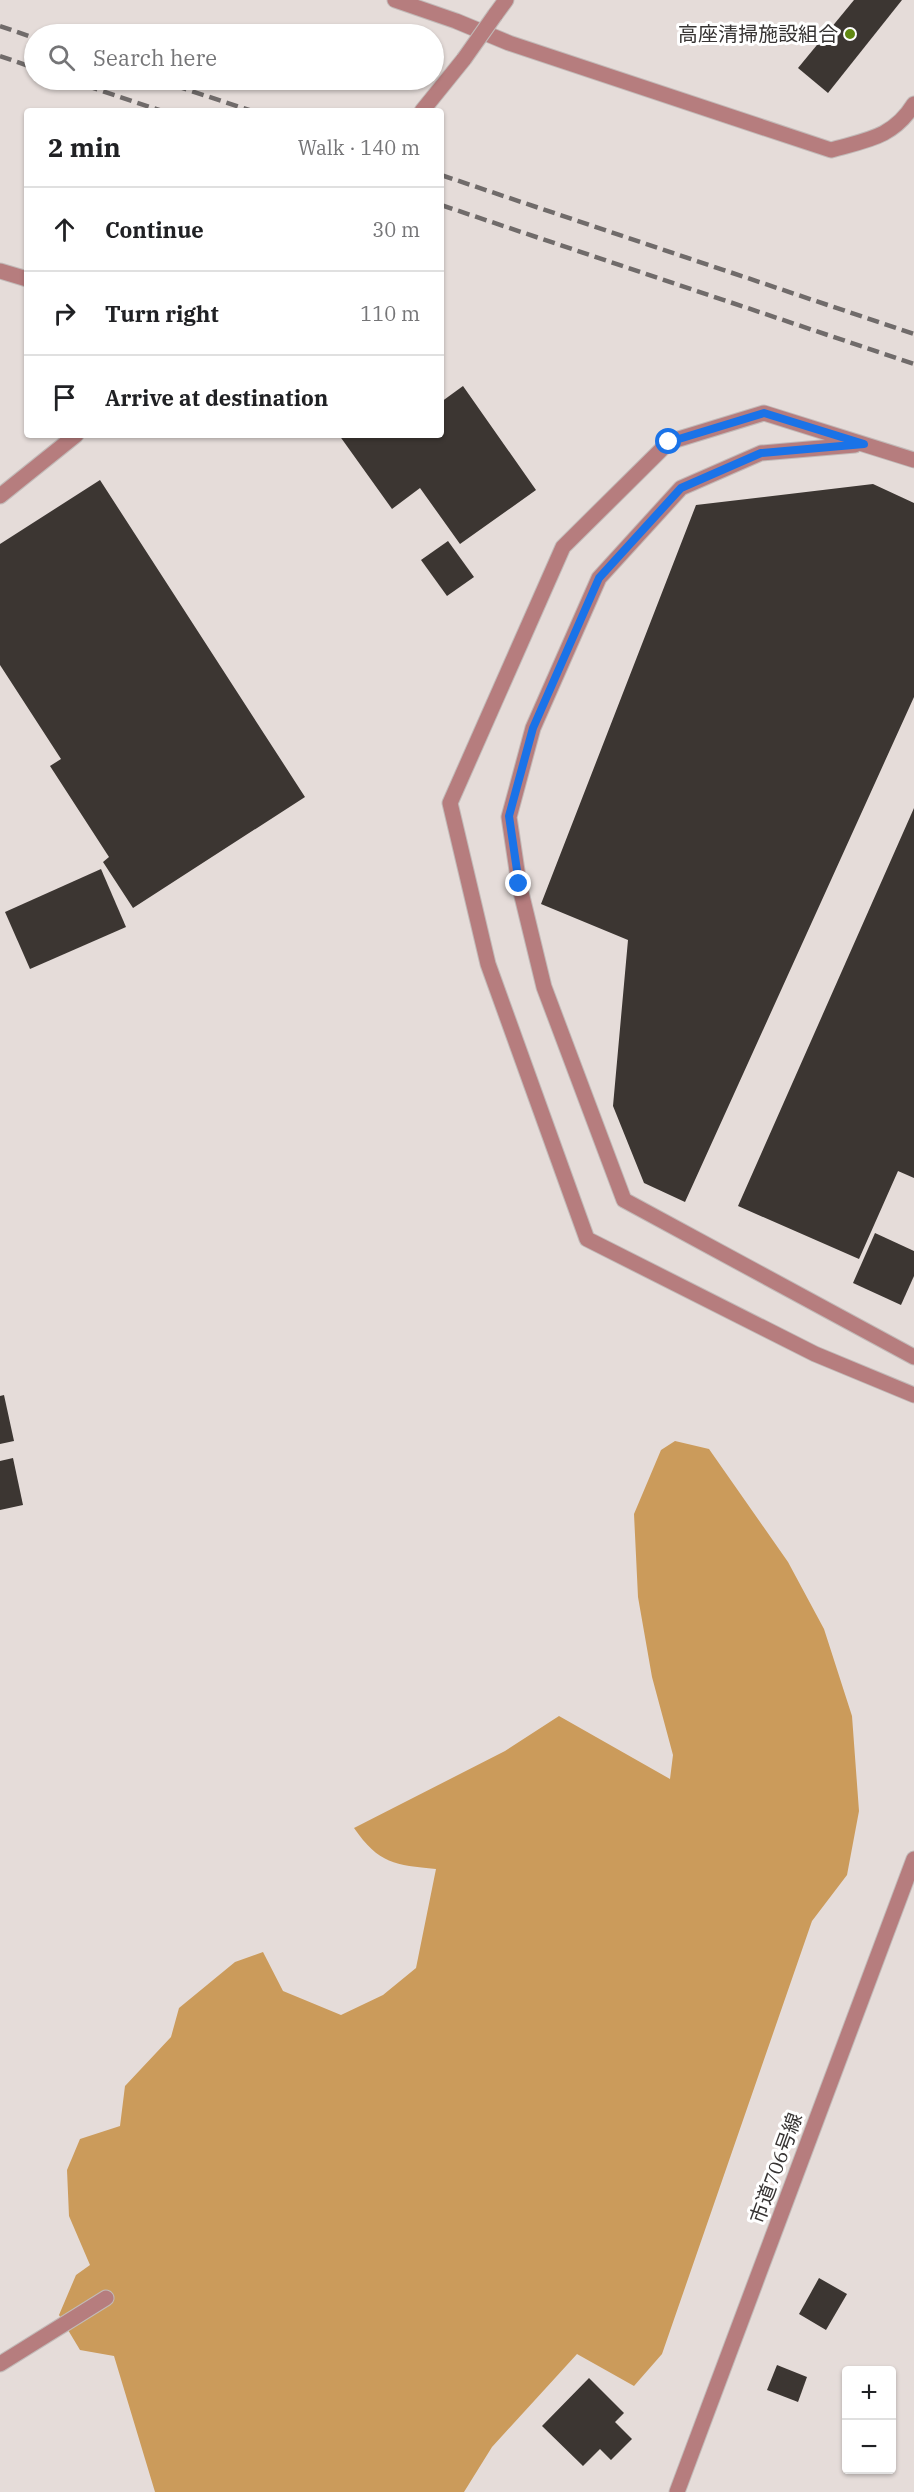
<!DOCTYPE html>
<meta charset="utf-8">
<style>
body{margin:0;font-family:"IBM Plex Serif","Noto Sans JP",serif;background:#f2f2f2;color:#202124}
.controls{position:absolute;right:18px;bottom:18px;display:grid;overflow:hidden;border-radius:6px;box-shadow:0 2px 4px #0004}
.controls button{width:54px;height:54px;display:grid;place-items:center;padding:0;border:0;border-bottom:2px solid #e0e0e0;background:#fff;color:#202124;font:30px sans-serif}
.stop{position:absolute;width:18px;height:18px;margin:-14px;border:4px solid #1a73e8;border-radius:50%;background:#fff}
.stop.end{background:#1a73e8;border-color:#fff;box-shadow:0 2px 6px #0008}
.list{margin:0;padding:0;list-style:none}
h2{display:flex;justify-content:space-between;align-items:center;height:78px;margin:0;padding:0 24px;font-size:26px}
h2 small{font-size:20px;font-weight:400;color:#757577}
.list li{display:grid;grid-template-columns:39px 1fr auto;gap:18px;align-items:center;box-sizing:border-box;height:84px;padding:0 24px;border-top:2px solid #e0e0e0}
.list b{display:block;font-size:22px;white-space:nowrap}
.list em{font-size:20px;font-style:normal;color:#757577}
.icon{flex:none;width:33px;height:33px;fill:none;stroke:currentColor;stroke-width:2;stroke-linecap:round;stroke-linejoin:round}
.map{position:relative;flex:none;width:914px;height:2492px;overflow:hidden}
.search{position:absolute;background:#fff;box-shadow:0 2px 4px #0004;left:24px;top:24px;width:420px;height:66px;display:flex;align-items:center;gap:15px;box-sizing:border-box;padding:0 21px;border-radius:33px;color:#757577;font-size:22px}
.panel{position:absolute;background:#fff;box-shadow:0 2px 4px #0004;left:24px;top:108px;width:420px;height:330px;border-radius:6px}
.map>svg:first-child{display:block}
.forest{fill:#cb9b5b}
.building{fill:#3c3632}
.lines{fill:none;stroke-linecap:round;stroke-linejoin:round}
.minor-casing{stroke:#c2bab8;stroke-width:17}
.minor{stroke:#b67d7e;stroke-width:15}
.rail{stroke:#706b6a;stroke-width:4.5;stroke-dasharray:12 6;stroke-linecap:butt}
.minor-bridge-casing{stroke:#c2bab8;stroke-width:17;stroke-linecap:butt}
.minor-bridge{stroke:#b67d7e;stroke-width:15}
.route{stroke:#1a73e8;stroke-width:8}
.poi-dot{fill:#608812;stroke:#fff;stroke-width:2}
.labels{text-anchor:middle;stroke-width:6;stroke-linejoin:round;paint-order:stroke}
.poi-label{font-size:20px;fill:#373433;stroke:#fff;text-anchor:end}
.street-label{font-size:20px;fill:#373433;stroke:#fff}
</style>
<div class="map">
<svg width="914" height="2492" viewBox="0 0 914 2492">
<rect width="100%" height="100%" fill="#e5dcd9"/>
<!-- forest -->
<path class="forest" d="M675 1441 709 1449 788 1562 824 1629 852 1716 859 1811 847 1875 812 1921 662 2354 634 2386 577 2354 492 2447 464 2492H155L114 2356 80 2350 59 2315 76 2275 90 2265 69 2216 67 2170 80 2139 120 2126 125 2086 171 2037 179 2008 235 1962 263 1952 283 1991 341 2015 383 1995 416 1968 436 1869C395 1865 379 1864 354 1828L505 1751 559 1716 670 1779 673 1755 652 1677 638 1597 634 1514 661 1450Z"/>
<!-- building -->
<g class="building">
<polygon points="854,0 902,0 828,93 798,68"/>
<polygon points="463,386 536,490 460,544 420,488 392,509 339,435 441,435 441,402"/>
<polygon points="100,480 305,797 133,908 103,862 109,857 50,766 61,759 0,665 0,544"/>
<polygon points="873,484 914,503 914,697 685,1202 644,1183 613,1106 628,940 541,904 696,505"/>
<polygon points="448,541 474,577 447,596 421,560"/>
<polygon points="914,808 914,1178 898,1171 859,1259 738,1206"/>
<polygon points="101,869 126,927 30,969 5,912"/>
<polygon points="875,1233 914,1251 914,1276 901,1305 853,1283"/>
<polygon points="4,1395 14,1441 0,1444 0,1396"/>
<polygon points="13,1458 23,1505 0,1510 0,1461"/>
<polygon points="819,2278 847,2294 826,2330 799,2314"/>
<polygon points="777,2365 807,2377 798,2402 767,2390"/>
<polygon points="589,2378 624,2413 615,2422 632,2439 611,2460 600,2449 583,2466 542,2426"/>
</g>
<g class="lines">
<!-- minor casing -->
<g class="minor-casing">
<g id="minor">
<path d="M395 0 456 21 509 43 831 150C866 140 893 138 914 104"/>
<polyline points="495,15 506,0"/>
<polyline points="422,111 464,59"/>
<polyline points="0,271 27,279"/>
<polyline points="855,445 761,453 681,488 599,578 533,728 509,817 519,884 544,987 624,1200 914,1357"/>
<polyline points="914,460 764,413 669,442 563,547 450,803 488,964 587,1239 815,1354 914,1395"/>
<polyline points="0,496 76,435"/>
<polyline points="0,2364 106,2298"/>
<polyline points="677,2492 914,1859"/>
</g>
</g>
<!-- minor -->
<use href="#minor" class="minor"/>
<!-- rail -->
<g class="rail">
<polyline points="0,26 34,38"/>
<polyline points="0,56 34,68"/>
<polyline points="69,80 162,111"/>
<polyline points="158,80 252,111"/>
<polyline points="441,175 914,334"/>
<polyline points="441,205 914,364"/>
</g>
<!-- minor-bridge casing -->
<g class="minor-bridge-casing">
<polyline id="minor-bridge" points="464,59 495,15"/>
</g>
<!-- minor-bridge -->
<use href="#minor-bridge" class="minor-bridge"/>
</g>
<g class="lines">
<!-- route -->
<polyline class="route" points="519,884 509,816 533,728 599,578 681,488 761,453 864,444 764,413 669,442"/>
</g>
<!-- markers -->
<circle class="poi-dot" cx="850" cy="34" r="6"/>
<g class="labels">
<!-- poi labels -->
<g class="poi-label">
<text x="838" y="41">高座清掃施設組合</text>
</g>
<!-- street labels -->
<g class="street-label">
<text transform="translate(776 2168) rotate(-70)" y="7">市道706号線</text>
</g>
</g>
</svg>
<div class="controls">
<button>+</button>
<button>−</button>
</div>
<div class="stop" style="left:669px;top:442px"></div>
<div class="stop end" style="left:519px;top:884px"></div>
<div class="search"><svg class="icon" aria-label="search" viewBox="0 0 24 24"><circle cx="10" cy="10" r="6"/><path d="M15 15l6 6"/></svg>Search here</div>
<section class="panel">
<h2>2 min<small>Walk · 140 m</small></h2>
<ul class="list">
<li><svg class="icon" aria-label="ahead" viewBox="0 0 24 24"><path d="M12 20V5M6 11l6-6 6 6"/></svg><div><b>Continue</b></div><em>30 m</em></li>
<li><svg class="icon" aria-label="right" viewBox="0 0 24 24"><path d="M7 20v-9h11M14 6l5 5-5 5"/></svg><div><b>Turn right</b></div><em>110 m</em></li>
<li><svg class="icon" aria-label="arrive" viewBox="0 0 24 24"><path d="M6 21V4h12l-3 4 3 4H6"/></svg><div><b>Arrive at destination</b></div></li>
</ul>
</section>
</div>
